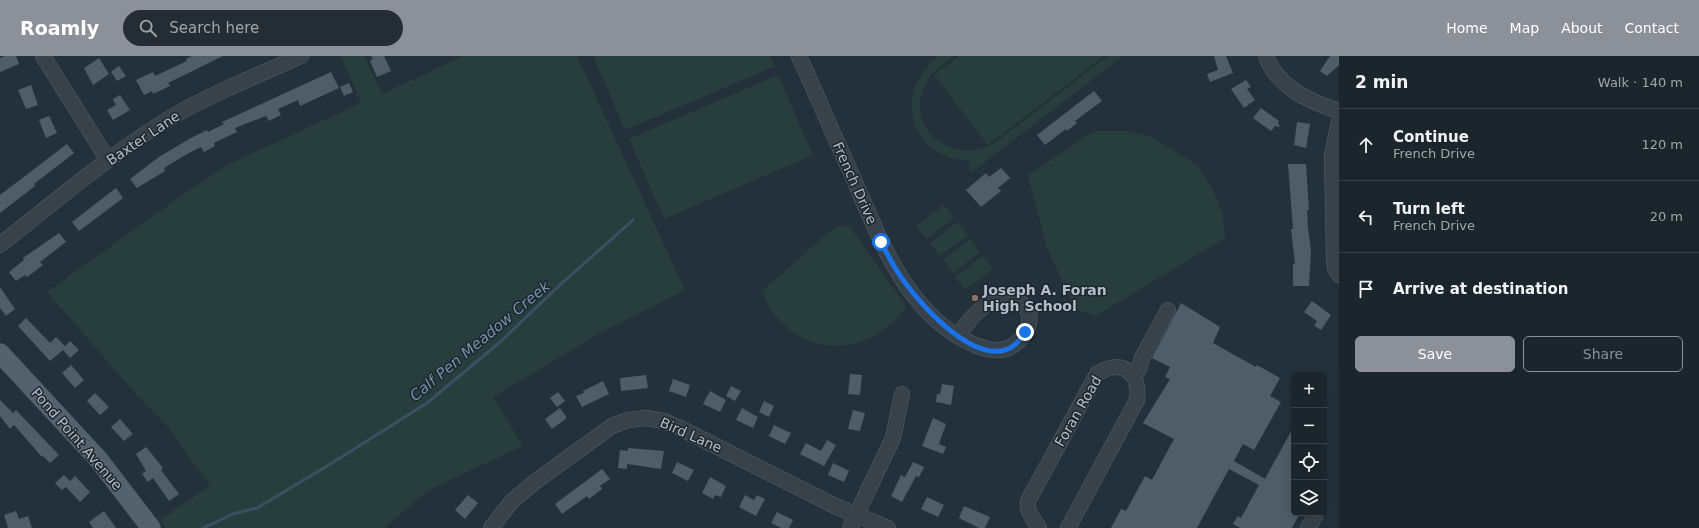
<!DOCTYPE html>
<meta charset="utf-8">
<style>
body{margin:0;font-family:"DejaVu Sans",sans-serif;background:#242d34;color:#f1f3f6}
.controls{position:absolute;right:12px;bottom:12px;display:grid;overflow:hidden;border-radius:6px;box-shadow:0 4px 16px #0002}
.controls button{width:36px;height:36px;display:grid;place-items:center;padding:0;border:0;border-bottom:1px solid #394248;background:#1b252c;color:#f1f3f6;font:20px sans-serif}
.stop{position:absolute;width:12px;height:12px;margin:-9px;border:3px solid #1a73e8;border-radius:50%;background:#fff}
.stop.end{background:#1a73e8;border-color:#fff;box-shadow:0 1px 4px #0008}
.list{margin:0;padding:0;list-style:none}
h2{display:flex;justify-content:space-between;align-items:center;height:52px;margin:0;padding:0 16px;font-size:17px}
h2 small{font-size:13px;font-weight:400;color:#a0a5a9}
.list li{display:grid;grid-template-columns:26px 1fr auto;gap:12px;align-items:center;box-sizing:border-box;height:72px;padding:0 16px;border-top:1px solid #394248}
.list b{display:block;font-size:15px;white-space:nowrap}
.list p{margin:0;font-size:13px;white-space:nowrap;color:#a0a5a9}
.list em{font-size:13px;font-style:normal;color:#a0a5a9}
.actions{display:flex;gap:8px;padding:12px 16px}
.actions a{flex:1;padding:9px 0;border:1px solid #8c9099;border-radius:6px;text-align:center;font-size:14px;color:#8c9099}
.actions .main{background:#8c9099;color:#fff}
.icon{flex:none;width:22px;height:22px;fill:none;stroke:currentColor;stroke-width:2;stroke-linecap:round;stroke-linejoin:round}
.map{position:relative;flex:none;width:1339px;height:472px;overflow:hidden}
header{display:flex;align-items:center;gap:24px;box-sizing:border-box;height:56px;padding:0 20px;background:#8c9099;color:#fff}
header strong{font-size:19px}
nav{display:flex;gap:22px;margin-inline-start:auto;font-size:14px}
.search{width:280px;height:36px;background:#242d34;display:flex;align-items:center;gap:10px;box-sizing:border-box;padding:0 14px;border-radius:22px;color:#a0a5a9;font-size:15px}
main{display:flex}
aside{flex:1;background:#1b252c}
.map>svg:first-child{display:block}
.green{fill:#273e3d}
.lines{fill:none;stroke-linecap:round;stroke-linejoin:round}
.stream{stroke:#3a5163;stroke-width:3}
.building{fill:#4f5d69}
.minor-casing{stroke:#566069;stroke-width:16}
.major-casing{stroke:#444e57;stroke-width:20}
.minor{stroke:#38424b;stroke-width:15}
.major{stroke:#56626b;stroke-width:19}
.route{stroke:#1a73e8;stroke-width:5}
.education-dot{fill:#8d6e63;stroke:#1d2730;stroke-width:1.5}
.labels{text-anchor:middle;stroke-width:3;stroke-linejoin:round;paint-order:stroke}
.street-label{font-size:14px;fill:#b3bdc7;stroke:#1d2730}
.poi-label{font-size:14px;font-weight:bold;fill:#b3bdc7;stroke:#1d2730;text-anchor:start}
.water-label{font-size:15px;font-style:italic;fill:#7492a9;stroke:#1d2730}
</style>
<header>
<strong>Roamly</strong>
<div class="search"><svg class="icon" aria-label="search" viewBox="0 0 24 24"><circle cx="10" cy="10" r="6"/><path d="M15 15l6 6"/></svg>Search here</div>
<nav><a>Home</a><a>Map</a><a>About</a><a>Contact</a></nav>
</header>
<main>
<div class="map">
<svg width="1339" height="472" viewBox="0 0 1339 472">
<rect width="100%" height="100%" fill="#24313b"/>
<!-- green -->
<g class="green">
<polygon points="341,0 364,0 382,38 463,0 577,0 685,234 600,277 493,341 523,390 427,435 385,472 166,472 160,464 210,430 167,370 136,338 47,236 177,143 229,108 361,47"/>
<polygon points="593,0 770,0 775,10 625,74"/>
<path d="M939 0H954C944 8 932 15 926 27 902 73 955 112 996 86L1108 0H1123L972 116 967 108 971 105C909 103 891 36 939 0Z"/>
<polygon points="959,0 1104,0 988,89 934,19"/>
<polygon points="778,19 813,99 664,163 629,83"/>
<polygon points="1098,75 1127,75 1152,81 1198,110 1215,138 1223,160 1225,182 1096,260 1075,253 1047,192 1028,120 1089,78"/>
<polygon points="944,149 954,162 927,183 916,170"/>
<polygon points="958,166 968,179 940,200 930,187"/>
<path d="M836 170 850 171 906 250C878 294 819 305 781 266 772 257 767 246 762 235Z"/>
<polygon points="970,183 980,196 953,217 943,204"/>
<polygon points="983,200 993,213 965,234 955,221"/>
</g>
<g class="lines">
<!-- stream -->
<polyline class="stream" points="203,472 233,458 257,452 332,407 427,347 499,287 561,228 633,164"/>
</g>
<!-- building -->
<g class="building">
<polygon points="5,0 16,0 19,8 0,16 0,2"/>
<polygon points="192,0 223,0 168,27 170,30 153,38 152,35 144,39 136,24 153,16 155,20 187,5 186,3"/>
<polygon points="371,0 384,0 391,15 377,21 370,5 373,3"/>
<polygon points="1214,0 1226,0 1233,17 1210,26 1207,18 1218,14"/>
<polygon points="1330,0 1339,0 1339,9 1327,20 1320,15"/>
<polygon points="99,2 109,18 93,29 84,12"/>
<polygon points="119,10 126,20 117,25 111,16"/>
<polygon points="331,16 339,32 300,50 298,44 278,53 281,59 269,65 266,60 235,72 237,76 214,87 215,90 204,96 201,91 187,98 164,112 165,115 137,132 130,123 159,101 189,83 207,74 208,76 224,68 222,66"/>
<polygon points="1246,24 1251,31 1247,33 1255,44 1244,52 1231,33"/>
<polygon points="349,27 353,36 344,40 340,31"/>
<polygon points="31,29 38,49 26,53 18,34"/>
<polygon points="1094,35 1102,45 1075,65 1077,67 1067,75 1066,73 1045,89 1037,79"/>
<polygon points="120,39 130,54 113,64 107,54 116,49 113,43"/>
<polygon points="1261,52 1279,65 1278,67 1280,71 1275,70 1271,75 1253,62"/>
<polygon points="49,60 57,77 46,82 39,64"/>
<polygon points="1297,66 1310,68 1306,92 1294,89"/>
<polygon points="67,88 74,97 34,128 35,130 0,157 0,139"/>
<polygon points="1288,108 1306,108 1309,154 1307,154 1308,172 1311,194 1309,230 1293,230 1293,208 1295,208 1291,173 1293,173"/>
<polygon points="1001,112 1010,122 998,132 1001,135 981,151 966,134 986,117 989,121"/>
<polygon points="116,132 123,142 79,175 72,166"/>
<polygon points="59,177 66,186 40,206 43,209 27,221 25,219 16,225 9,216 24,204 23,202"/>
<polygon points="0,231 15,253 6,260 0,252"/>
<polygon points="1312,245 1331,259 1321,274 1314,270 1317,265 1304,256"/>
<polygon points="1181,247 1220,271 1213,287 1256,311 1257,309 1280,322 1270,340 1281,346 1254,394 1243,388 1234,405 1265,423 1294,370 1294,457 1300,457 1292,472 1240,472 1233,468 1238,460 1241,462 1259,429 1229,413 1197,472 1111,472 1121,453 1126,455 1145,420 1152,424 1174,383 1143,367 1170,323 1165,321 1170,311 1152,302"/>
<polygon points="26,262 50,287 56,281 65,290 70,285 79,294 70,302 63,294 50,305 18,270"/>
<polygon points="71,309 84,324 75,332 62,317"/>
<polygon points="850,318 862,319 860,339 848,338"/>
<polygon points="646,319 648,332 621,335 620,322"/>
<polygon points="673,323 690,329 686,341 669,335"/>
<polygon points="603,325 609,338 582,351 576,340 584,337 583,335"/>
<polygon points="942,328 954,330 951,349 936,346 937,338 940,338"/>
<polygon points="731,330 741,335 735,345 726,340"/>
<polygon points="710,335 726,344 720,356 703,348"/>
<polygon points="558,336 565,345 557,351 550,342"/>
<polygon points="95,337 109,351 100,359 87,345"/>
<polygon points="0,344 13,357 16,354 59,399 50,407 43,400 42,401 14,369 10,373 0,360"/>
<polygon points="764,345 774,350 769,361 759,356"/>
<polygon points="560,352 567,362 552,373 545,363"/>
<polygon points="742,352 758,361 753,372 736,364"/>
<polygon points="853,354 865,357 860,375 848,373"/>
<polygon points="933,362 946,368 939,388 946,391 943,398 922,390"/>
<polygon points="120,363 133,378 124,385 111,371"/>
<polygon points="774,369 791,377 785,388 769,380"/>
<polygon points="827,384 836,389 824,410 800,398 806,387 821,395"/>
<polygon points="146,391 163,412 161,414 179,438 169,445 153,422 148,426 142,418 146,415 136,398"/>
<polygon points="628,392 664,395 661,413 627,408 627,413 618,412 620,394 628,395"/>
<polygon points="677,406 694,414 688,425 672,417"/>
<polygon points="913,406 924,411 919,421 916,420 902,446 891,440 901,419 905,421"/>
<polygon points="833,407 849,415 844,426 828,419"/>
<polygon points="602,413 610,423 600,430 602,433 589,443 587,440 562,458 555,448"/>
<polygon points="64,419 70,425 75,420 90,436 80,446 66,431 62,434 55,427"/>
<polygon points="710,421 726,430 721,441 715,439 713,443 702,437"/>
<polygon points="468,439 478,447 465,463 455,454"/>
<polygon points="745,439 754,444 757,439 765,443 756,460 739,451"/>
<polygon points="927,441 944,449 938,461 921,453"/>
<polygon points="964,450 990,461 985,472 979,472 959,462"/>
<polygon points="16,455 19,463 28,460 32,472 8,472 4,459"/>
<polygon points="104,455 116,472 93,472 89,466"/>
<polygon points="777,456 793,464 789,472 781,472 771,467"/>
</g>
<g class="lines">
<!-- minor casing -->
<g class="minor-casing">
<g id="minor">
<polyline points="43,0 108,104"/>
<path d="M799 0C817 40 834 80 852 119 879 181 907 261 975 289 988 294 1003 298 1015 288 1025 281 1031 269 1029 257 1007 221 972 257 958 280"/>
<path d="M1266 0C1277 31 1310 46 1339 55"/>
<polyline points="1339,66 1332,99 1334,204 1335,212 1339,219"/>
<path d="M0 189C57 144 113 96 175 59 215 36 259 19 301 0"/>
<polyline points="1133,320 1139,313 1142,302 1168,254"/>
<polyline points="491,472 512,445 536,425 612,370 628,364 646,362 664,365 680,372 835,450 888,472"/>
<polyline points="850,472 893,382 902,338"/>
<path d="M1039 472C1034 463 1026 456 1028 445L1097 318C1121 302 1141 316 1137 344L1068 472"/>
<polyline points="1308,472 1315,460"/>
</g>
</g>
<!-- major casing -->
<g class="major-casing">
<polyline id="major" points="0,297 99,404 151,472"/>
</g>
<!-- minor -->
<use href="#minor" class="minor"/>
<!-- major -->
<use href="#major" class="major"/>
</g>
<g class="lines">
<!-- route -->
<path class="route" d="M881 186C887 197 892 208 899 218 916 244 971 308 1008 293 1015 290 1021 283 1025 276"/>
</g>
<!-- markers -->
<circle class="education-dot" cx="975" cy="242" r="4"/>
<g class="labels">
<!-- street labels -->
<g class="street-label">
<text transform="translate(143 82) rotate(-34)" y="5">Baxter Lane</text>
<text transform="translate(855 127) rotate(66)" y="5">French Drive</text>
<text transform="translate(1078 355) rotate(-60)" y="5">Foran Road</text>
<text transform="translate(691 379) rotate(24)" y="5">Bird Lane</text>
<text transform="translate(77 383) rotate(49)" y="5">Pond Point Avenue</text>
</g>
<!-- poi labels -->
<g class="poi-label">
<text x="983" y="239">Joseph A. Foran<tspan x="983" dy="16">High School</tspan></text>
</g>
<!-- water labels -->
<g class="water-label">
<text transform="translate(480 285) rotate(-40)" y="5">Calf Pen Meadow Creek</text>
</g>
</g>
</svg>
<div class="controls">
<button>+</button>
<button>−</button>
<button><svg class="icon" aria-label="locate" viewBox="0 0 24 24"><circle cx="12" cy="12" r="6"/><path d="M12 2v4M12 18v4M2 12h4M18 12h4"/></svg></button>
<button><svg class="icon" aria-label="layers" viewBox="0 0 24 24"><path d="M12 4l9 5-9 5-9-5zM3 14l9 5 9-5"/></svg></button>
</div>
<div class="stop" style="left:881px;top:186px"></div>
<div class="stop end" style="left:1025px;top:276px"></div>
</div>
<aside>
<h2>2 min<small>Walk · 140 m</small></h2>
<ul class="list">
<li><svg class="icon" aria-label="ahead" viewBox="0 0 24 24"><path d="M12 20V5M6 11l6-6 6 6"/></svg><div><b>Continue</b><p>French Drive</p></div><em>120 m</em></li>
<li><svg class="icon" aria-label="left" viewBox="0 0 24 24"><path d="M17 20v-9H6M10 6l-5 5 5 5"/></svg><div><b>Turn left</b><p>French Drive</p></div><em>20 m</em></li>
<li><svg class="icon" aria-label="arrive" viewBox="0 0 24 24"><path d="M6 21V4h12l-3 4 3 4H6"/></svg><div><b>Arrive at destination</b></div></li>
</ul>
<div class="actions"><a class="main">Save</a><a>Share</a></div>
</aside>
</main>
